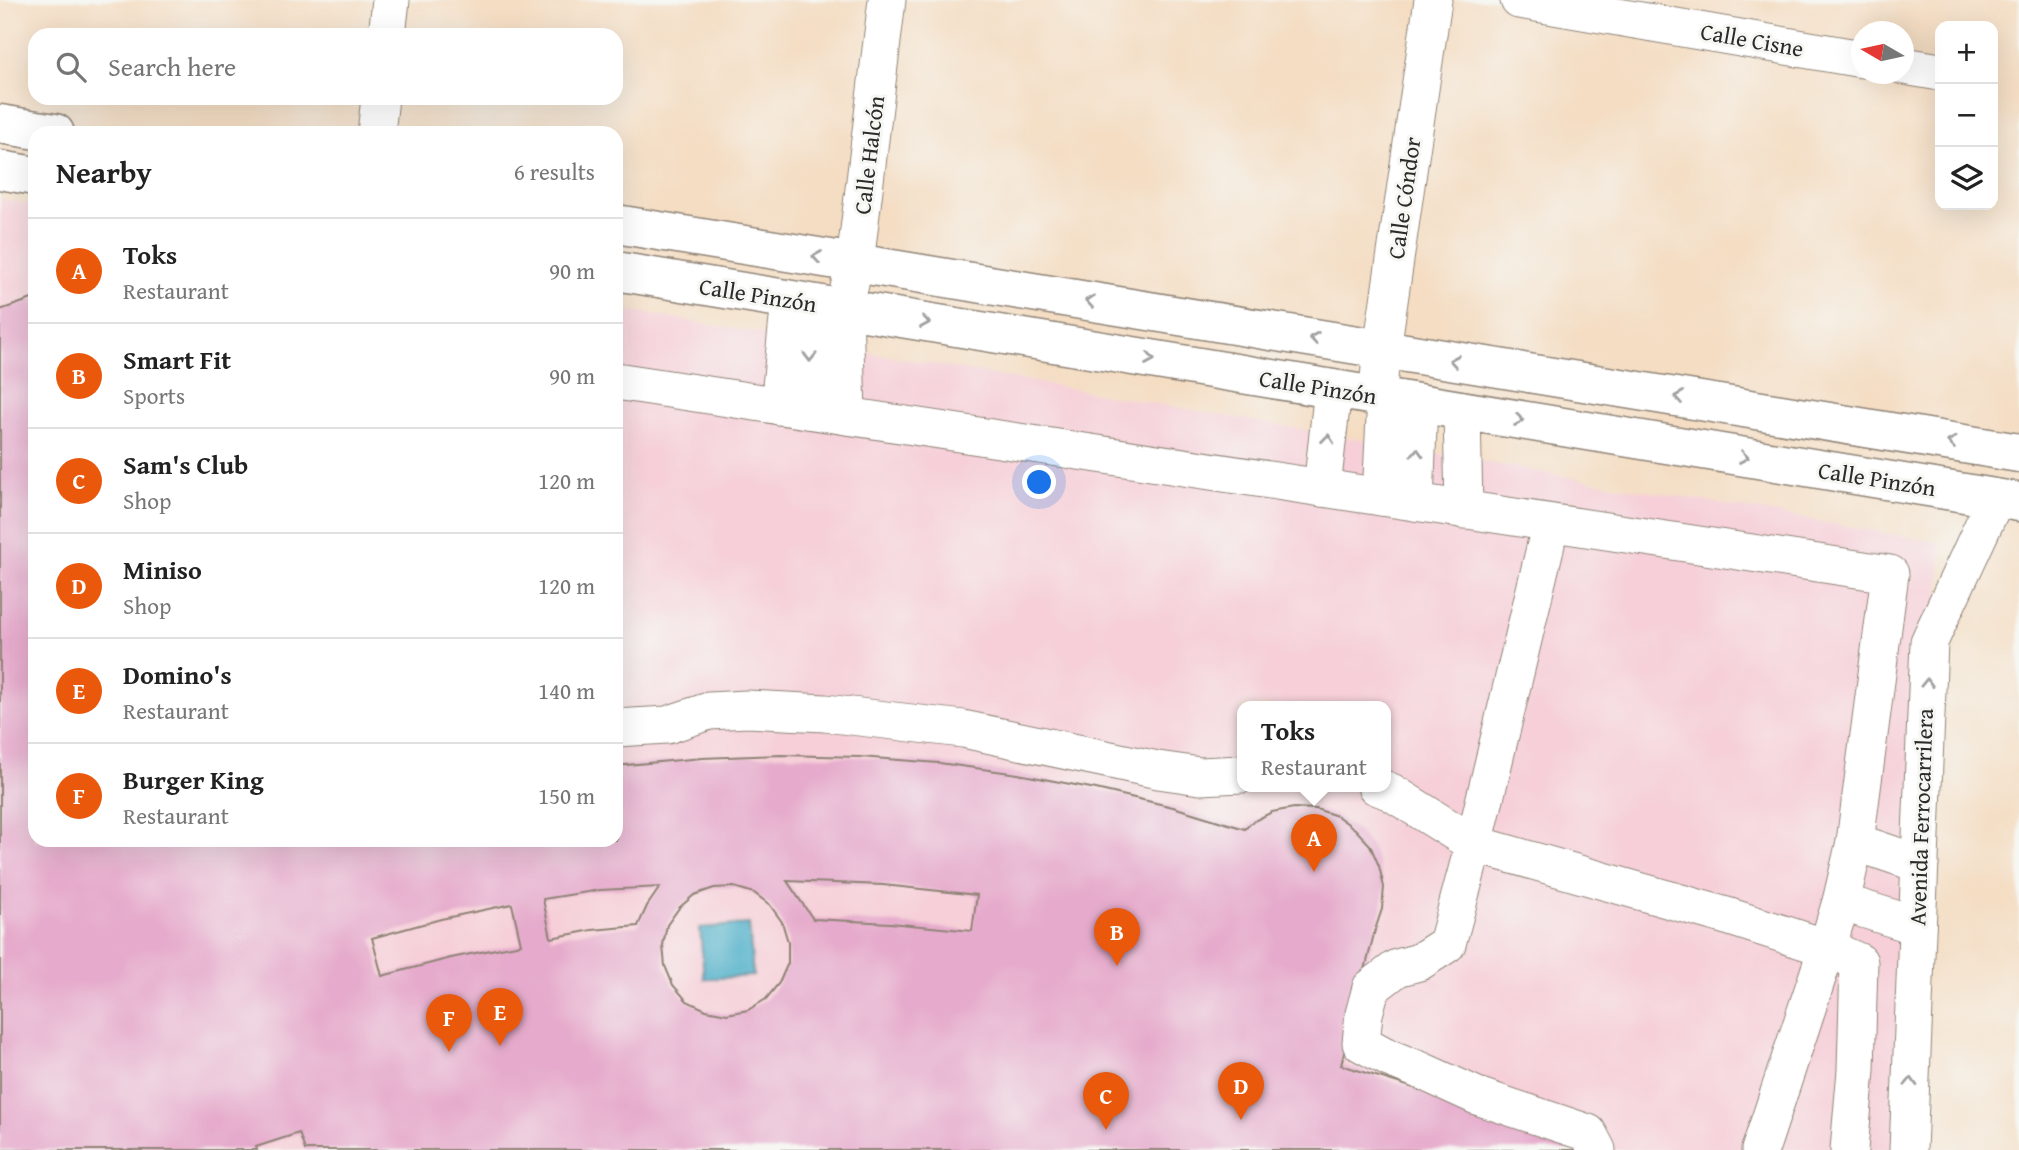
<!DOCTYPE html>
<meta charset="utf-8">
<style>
body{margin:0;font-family:"Gentium Book Plus",serif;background:#f6f6f6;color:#222}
.controls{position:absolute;right:21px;top:21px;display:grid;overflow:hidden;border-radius:14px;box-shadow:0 7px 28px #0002}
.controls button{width:63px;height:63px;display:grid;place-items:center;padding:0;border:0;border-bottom:2px solid #e0e0e0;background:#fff;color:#222;font:35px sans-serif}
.compass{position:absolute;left:1851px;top:21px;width:63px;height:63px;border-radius:50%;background:#fff;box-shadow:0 7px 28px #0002;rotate:279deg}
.you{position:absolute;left:1040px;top:483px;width:24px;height:24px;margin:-18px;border:5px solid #fff;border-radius:50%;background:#1a73e8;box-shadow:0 0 0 10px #1a73e833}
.badge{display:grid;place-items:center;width:46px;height:46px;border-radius:50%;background:#ea580c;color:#fff;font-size:23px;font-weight:700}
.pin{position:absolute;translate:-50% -58px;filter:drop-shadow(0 2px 4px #0008)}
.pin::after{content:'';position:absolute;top:37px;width:24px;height:21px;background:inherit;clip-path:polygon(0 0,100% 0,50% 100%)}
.popup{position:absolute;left:1237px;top:701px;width:154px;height:91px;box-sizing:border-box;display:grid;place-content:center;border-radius:14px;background:#fff;filter:drop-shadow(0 2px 5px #0005);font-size:23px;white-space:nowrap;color:#767676}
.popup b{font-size:26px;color:#222}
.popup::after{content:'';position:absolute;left:50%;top:100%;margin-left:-14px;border:14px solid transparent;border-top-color:#fff}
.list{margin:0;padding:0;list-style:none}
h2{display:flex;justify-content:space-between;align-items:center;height:91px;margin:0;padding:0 28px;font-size:30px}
h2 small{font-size:23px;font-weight:400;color:#767676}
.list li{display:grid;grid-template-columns:46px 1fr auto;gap:21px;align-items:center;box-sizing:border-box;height:105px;padding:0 28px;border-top:2px solid #e0e0e0}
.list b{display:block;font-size:26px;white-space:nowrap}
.list p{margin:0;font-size:23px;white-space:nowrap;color:#767676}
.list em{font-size:23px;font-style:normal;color:#767676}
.icon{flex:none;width:38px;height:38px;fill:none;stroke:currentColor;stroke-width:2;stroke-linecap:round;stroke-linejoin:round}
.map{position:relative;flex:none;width:2019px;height:1150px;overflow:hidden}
.search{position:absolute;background:#fff;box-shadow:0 7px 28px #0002;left:28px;top:28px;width:595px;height:77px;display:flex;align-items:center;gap:18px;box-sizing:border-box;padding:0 24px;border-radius:21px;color:#767676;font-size:26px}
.panel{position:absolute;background:#fff;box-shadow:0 7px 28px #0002;left:28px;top:126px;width:595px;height:721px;border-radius:21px}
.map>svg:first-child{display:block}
.built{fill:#f6cfd8;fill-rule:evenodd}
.water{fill:#48adc8;stroke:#3a6c7a;stroke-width:2}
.building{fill:#e6abcc;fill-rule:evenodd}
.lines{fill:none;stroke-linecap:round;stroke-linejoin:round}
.minor-casing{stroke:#908477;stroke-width:39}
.major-casing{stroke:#908477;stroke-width:41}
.minor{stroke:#fff;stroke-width:37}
.major{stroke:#fff;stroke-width:38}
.oneway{stroke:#a0a0a0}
.labels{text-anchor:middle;stroke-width:6;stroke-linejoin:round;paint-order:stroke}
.street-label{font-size:23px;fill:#2b2b2b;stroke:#f6f6f2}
</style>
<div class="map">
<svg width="2019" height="1150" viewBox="0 0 2019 1150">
<rect width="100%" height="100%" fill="#f6f6f2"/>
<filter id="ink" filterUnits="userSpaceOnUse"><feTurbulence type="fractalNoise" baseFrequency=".0143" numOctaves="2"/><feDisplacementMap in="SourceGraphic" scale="14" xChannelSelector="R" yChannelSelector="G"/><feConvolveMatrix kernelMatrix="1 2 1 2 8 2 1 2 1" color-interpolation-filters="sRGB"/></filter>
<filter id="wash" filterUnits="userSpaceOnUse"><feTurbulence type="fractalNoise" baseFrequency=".00686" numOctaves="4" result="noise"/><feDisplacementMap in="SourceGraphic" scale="28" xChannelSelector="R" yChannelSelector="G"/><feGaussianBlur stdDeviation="1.57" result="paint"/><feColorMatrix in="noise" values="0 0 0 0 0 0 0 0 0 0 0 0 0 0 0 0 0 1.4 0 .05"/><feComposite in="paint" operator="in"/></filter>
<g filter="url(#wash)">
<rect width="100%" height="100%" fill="#f4ddc3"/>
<!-- built -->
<path class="built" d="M0 199 35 205V840H616V308L1941 543 1918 1150H0ZM1242 706H1386V786H1242Z"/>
<!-- water -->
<polygon class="water" points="749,924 753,976 704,979 700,928"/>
<g id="blocks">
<!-- building -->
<path class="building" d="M35 298V840H616V766L702 758 781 755 860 757 939 763 1018 774 1096 789 1173 807 1245 829 1252 822 1272 812 1294 808 1316 809 1337 816 1355 829 1370 845 1379 866 1384 887 1382 909 1375 930 1341 1065 1573 1138 1580 1150H305L299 1133 256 1147 257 1150H0V310ZM787 881 883 885 977 895 972 931 890 923 813 919ZM660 887 647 906 638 926 592 930 551 938 543 899 600 890ZM734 887 754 893 770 905 782 922 788 942V963L779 983 766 999 748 1010 727 1014 706 1010 687 1001 673 985 665 966 663 945 667 925 679 908 694 895 714 888ZM512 904 521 944 451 958 382 976 372 938 441 919Z"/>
</g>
</g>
<g filter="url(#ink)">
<use href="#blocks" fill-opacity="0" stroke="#908477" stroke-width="2"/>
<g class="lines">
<!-- minor casing -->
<g class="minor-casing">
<g id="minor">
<polyline points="1519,0 1862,59"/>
<polyline points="387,35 391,0"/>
<polyline points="1904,66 1940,72"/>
<polyline points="376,133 380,98"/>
<polyline points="616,381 1890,574 1855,842 1841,902 1827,948 1730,917 1474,844 1391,792 1376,786"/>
<polyline points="1377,397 1382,349 1433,0"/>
<polyline points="779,406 790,300"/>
<polyline points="809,410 812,304"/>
<polyline points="1462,410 1464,510"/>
<polyline points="847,416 844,309 855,263 887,0"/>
<polyline points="1322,488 1333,389"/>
<polyline points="1381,497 1386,398"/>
<polyline points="1415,502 1419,403"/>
<polyline points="1551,523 1474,844 1447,944 1419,962 1397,968 1371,988 1364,1014 1361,1043 1389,1058 1422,1071 1477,1096 1588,1133 1597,1150"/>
<polyline points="616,728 667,725 709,711 747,709 825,713 963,729 1158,770 1200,776 1242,774"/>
<polyline points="1855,842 1920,864"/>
<polyline points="1841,902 1917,926"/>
<polyline points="1760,1150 1827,948 1859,962 1856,1070 1849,1150"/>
<polyline points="1908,1150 1929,642 1996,498"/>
</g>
</g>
<!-- major casing -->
<g class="major-casing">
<g id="major">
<polyline points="0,124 55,133"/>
<polyline points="0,170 35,176"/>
<polyline points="616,224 2019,453"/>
<polyline points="616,271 2019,502"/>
</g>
</g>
<!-- minor -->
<use href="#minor" class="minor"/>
<!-- major -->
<use href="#major" class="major"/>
</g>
<!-- one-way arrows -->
<defs><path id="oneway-chevron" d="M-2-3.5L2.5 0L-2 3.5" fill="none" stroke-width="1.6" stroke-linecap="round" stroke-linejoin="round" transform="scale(1.75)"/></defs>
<g class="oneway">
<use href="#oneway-chevron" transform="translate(817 257) rotate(-171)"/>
<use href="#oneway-chevron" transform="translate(1090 301) rotate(-171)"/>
<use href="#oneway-chevron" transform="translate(925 322) rotate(9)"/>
<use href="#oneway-chevron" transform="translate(1314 338) rotate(-171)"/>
<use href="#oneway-chevron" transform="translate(810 357) rotate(91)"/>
<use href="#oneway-chevron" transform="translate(1150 359) rotate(9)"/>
<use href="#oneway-chevron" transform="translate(1454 361) rotate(-171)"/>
<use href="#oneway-chevron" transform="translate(1679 397) rotate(-171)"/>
<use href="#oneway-chevron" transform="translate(1519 420) rotate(9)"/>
<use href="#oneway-chevron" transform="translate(1328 439) rotate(-84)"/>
<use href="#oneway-chevron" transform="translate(1952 442) rotate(-171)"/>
<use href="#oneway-chevron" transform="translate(1417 453) rotate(-88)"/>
<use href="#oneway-chevron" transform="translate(1744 457) rotate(9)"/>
<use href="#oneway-chevron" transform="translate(1927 683) rotate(-88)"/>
<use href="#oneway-chevron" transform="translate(1911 1082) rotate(-88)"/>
</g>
</g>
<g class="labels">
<!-- street labels -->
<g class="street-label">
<text transform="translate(1752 40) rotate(10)" y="8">Calle Cisne</text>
<text transform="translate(869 155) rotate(-83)" y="8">Calle Halcón</text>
<text transform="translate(1404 198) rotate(-82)" y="8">Calle Cóndor</text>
<text transform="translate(758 295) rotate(9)" y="8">Calle Pinzón</text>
<text transform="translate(1318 387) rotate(9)" y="8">Calle Pinzón</text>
<text transform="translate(1877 479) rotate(9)" y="8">Calle Pinzón</text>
<text transform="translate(1921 817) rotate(-88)" y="8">Avenida Ferrocarrilera</text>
</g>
</g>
</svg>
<div class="controls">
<button>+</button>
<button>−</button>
<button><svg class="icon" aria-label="layers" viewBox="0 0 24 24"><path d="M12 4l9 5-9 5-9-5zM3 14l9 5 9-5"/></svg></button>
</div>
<svg class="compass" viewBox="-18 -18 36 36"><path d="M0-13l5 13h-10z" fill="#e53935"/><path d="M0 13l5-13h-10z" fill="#767676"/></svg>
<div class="you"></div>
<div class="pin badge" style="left:1314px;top:872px">A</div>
<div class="popup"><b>Toks</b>Restaurant</div>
<div class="pin badge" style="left:1117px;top:966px">B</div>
<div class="pin badge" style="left:1106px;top:1130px">C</div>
<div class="pin badge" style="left:1241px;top:1120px">D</div>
<div class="pin badge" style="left:500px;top:1046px">E</div>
<div class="pin badge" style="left:449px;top:1052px">F</div>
<div class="search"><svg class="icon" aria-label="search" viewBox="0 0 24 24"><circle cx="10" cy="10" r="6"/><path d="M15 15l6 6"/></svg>Search here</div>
<section class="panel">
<h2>Nearby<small>6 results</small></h2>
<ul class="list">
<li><span class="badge">A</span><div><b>Toks</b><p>Restaurant</p></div><em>90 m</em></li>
<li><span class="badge">B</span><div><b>Smart Fit</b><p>Sports</p></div><em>90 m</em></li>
<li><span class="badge">C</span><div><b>Sam's Club</b><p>Shop</p></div><em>120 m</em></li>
<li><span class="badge">D</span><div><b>Miniso</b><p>Shop</p></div><em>120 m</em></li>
<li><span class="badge">E</span><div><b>Domino's</b><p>Restaurant</p></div><em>140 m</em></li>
<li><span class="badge">F</span><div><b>Burger King</b><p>Restaurant</p></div><em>150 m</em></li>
</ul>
</section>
</div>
